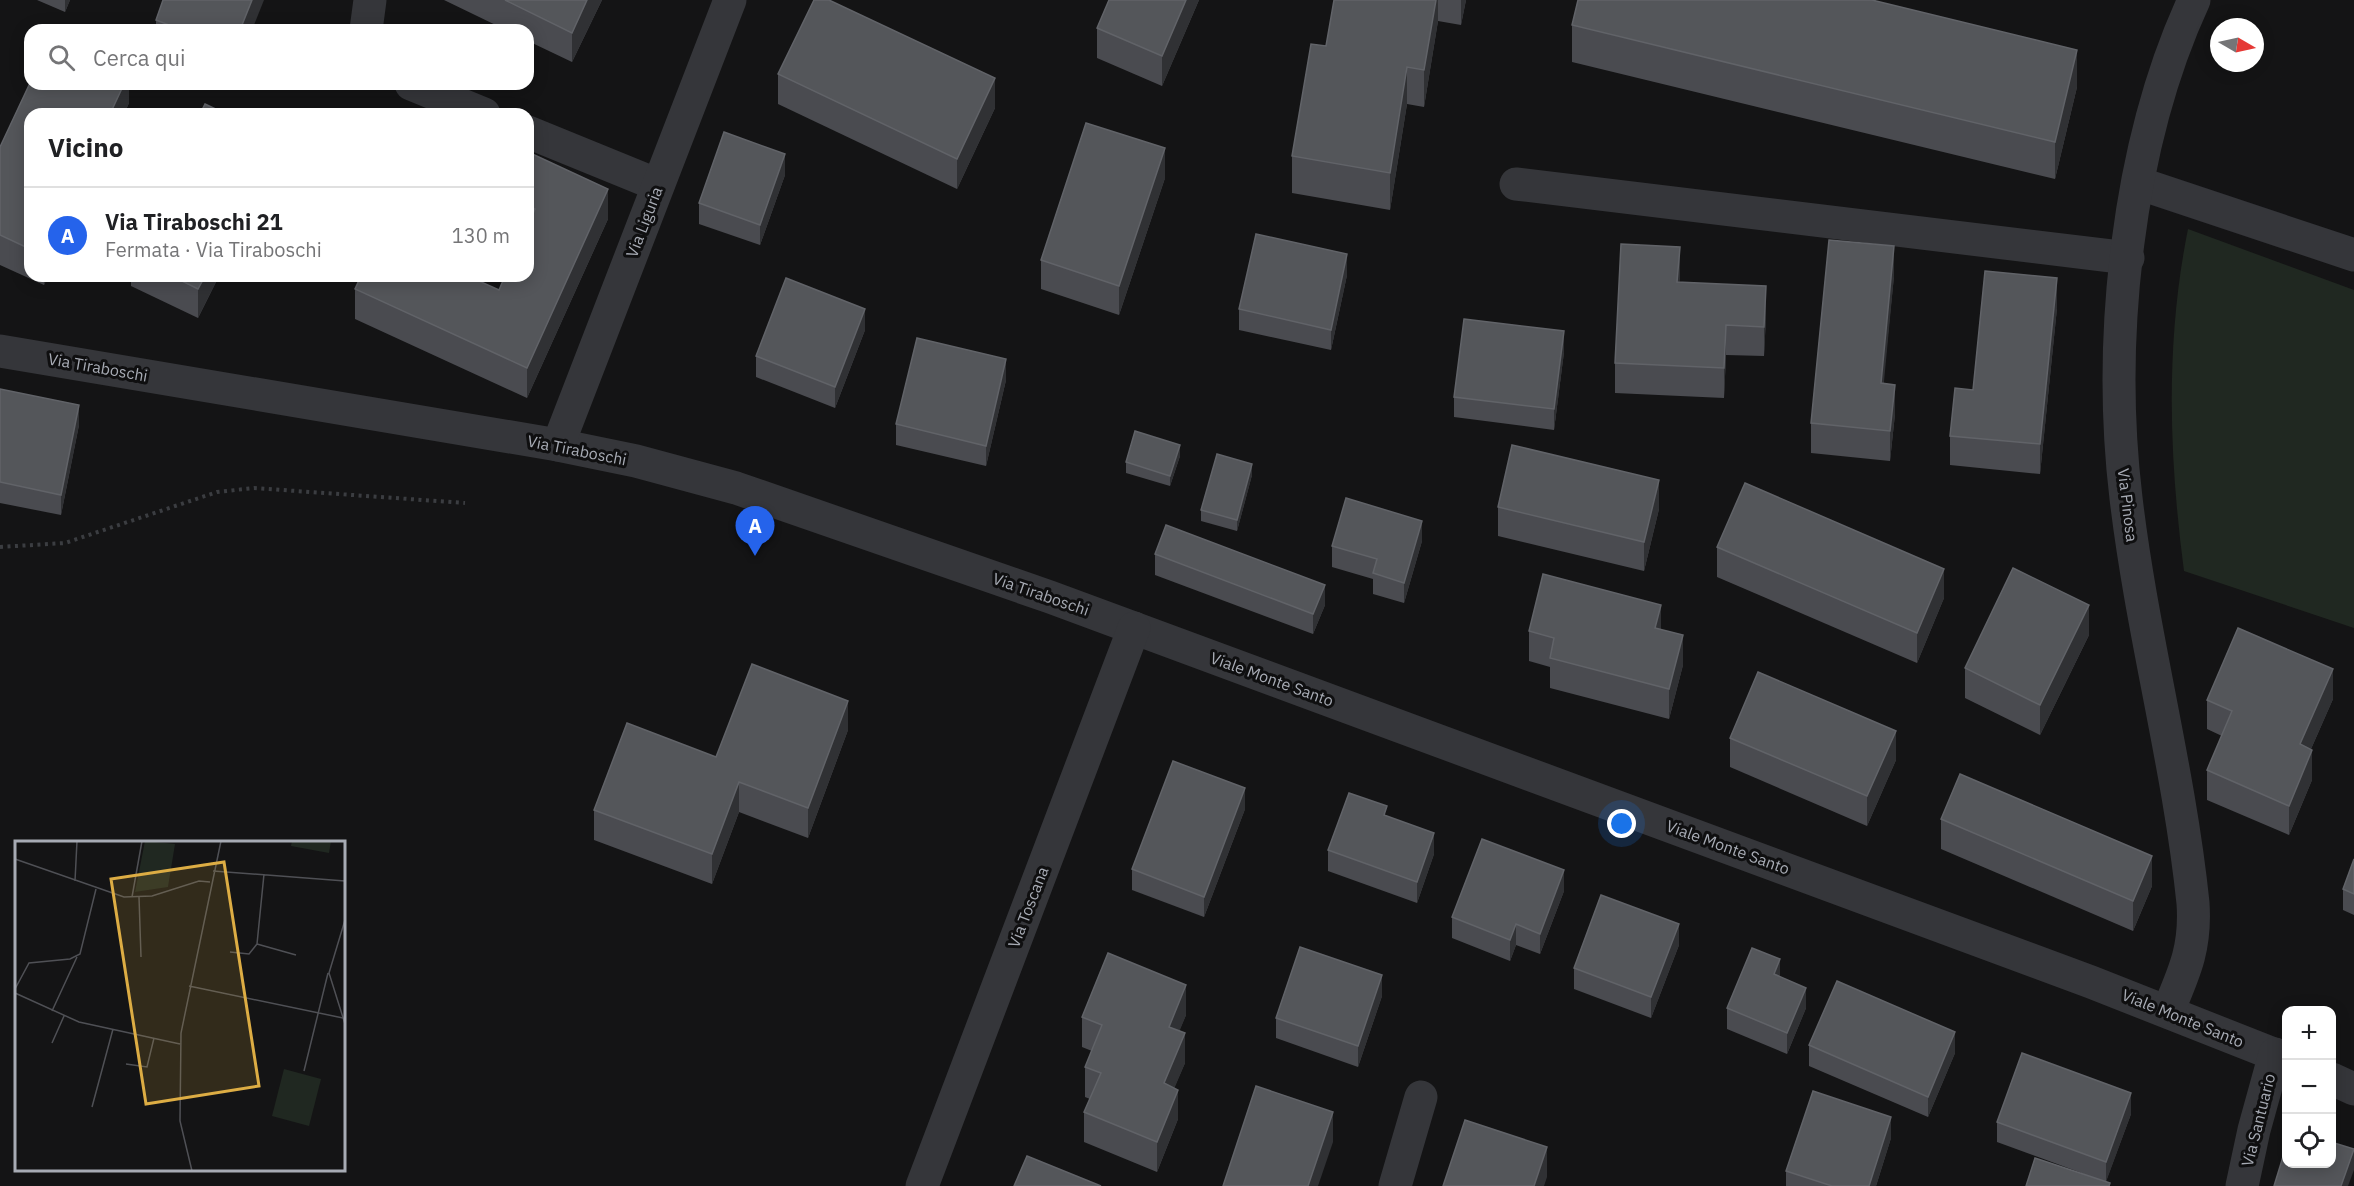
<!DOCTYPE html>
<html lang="it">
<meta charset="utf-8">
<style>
body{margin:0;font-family:"IBM Plex Sans",sans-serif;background:#f6f6f6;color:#202124}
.controls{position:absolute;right:18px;bottom:18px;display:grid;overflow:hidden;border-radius:12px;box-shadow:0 3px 15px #0003}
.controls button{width:54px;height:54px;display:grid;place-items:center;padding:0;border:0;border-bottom:2px solid #e0e0e0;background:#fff;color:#202124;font:30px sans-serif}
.compass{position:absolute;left:2210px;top:18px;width:54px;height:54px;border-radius:50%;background:#fff;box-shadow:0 3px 15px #0003;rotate:99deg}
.you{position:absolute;left:1622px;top:824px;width:21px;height:21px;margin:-15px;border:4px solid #fff;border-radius:50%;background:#1a73e8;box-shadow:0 0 0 9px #1a73e833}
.badge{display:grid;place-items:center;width:39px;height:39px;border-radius:50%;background:#2563eb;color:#fff;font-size:20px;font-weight:700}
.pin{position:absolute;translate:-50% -50px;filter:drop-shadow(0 2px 3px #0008)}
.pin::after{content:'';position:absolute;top:32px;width:21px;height:18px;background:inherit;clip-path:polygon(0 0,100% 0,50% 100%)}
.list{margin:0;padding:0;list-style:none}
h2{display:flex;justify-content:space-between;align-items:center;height:78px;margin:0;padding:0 24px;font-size:26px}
h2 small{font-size:20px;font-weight:400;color:#757577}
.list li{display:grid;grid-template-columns:39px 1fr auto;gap:18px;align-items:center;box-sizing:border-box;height:96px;padding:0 24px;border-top:2px solid #e0e0e0}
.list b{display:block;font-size:22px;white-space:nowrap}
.list p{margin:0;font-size:20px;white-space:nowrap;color:#757577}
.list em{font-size:20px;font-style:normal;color:#757577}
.icon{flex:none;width:33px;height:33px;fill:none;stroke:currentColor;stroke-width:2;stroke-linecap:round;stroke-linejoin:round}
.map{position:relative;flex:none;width:2354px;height:1186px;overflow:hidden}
.search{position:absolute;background:#fff;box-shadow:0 3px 15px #0003;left:24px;top:24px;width:510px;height:66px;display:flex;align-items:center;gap:15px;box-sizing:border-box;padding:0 21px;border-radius:18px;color:#757577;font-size:22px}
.panel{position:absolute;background:#fff;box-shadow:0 3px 15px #0003;left:24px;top:108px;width:510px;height:174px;border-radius:18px}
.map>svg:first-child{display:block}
.grass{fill:#202821}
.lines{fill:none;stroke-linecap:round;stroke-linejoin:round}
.path{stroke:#3b3d41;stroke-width:4;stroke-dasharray:3 4.5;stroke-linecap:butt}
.minor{stroke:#35363a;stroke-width:33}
.wall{fill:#4a4b50}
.shaded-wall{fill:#303134}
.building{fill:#54565a;stroke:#616368;stroke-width:1.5}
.labels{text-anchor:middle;stroke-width:6;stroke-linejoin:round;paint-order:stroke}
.street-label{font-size:16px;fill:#a7abb4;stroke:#0f0f10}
.inset-road{fill:none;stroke:#4f5055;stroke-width:1.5}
.view{fill:#ddad44;fill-opacity:0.15;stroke:#ddad44;stroke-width:3}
.inset-edge{fill:none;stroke:#a7abb4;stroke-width:3}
</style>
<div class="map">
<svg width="2354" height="1186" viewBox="0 0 2354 1186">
<rect width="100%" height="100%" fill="#141415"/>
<!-- grass -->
<path class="grass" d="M2188 229 2354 290V628L2184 571C2169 457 2165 343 2188 229Z"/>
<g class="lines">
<!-- path -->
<polyline class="path" points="0,547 65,543 217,492 254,488 465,503"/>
<!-- minor -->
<g class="minor">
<polyline points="366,30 370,0"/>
<polyline points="411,84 484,114"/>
<polyline points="528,132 658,185"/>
<polyline points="2138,183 2354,255"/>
<polyline points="1516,184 2128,258"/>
<polyline points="0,351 558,445 636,461 736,488 1050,597 2091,982 2286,1059"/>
<polyline points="558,445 730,0"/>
<path d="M2168 1011C2185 971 2196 947 2193 903 2179 767 2142 634 2126 498 2107 340 2127 145 2194 0"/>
<polyline points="2332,1079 2354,1089"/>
<polyline points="922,1186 1134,628"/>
<polyline points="1395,1186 1421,1097"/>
<polyline points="2242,1186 2254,1130 2275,1054"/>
</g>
</g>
<!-- wall -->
<g class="wall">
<polygon points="37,0 70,0 65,12"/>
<polygon points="444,0 602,0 572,62 528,41 528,30 506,30"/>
<polygon points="1109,0 1199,0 1162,86 1097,58 1097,28"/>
<polygon points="1334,0 1466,0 1461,25 1438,21 1424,107 1407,104 1390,210 1292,193 1292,156 1326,46"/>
<polygon points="156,20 252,30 156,30"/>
<polygon points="1572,25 2077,87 2055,179 1572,62"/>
<polygon points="778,74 995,108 957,189 778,104"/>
<polygon points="30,83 30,84 129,84 129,103 124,114 30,114 30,276 48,276 44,285 0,265 0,147"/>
<polygon points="528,152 608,219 527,398 355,319 355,289 499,290 528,276"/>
<polygon points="785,175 760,245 699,224 699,203"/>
<polygon points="1165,178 1119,315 1041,289 1041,260"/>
<polygon points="1347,275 1331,350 1239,330 1239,309"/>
<polygon points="131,276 219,276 198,318 131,286"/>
<polygon points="1894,276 1883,383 1895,414 1890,461 1811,453 1811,423"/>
<polygon points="1680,277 1679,282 1766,316 1764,356 1726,355 1724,398 1615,393 1615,363"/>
<polygon points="2057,308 2040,474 1950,465 1950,436 1973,390"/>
<polygon points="865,330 835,408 756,377 756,356"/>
<polygon points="1564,352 1554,430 1454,417 1454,397"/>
<polygon points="1006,380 986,466 896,445 896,424"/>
<polygon points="0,389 79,425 61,515 0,503"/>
<polygon points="1180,456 1170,486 1126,473 1126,462"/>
<polygon points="1252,475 1237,531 1201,521 1201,510"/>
<polygon points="1498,507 1659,509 1644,571 1498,536"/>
<polygon points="1422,541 1404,603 1373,594 1373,579 1332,567 1332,546"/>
<polygon points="1717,547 1944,598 1917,663 1717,577"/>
<polygon points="1155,554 1325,605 1313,634 1155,575"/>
<polygon points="1661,629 1683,665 1669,719 1550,688 1550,667 1529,661 1529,631"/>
<polygon points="2089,635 2040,735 1965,698 1965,668"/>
<polygon points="2333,699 2311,749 2312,780 2289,835 2207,800 2207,770 2222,736 2207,729 2207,700"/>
<polygon points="848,730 808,838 739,812 712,884 594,840 594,810 716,757"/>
<polygon points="1730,738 1896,760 1867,826 1730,767"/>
<polygon points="1245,809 1204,917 1132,890 1132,869"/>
<polygon points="1387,816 1434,854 1417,903 1328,871 1328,850"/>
<polygon points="1941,819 2152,886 2133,931 1941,849"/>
<polygon points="2354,859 2354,915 2343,910 2343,889"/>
<polygon points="1564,891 1540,954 1516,945 1510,961 1452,938 1452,917"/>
<polygon points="1679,945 1651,1018 1574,989 1574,968"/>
<polygon points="1780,977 1806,1008 1787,1054 1727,1029 1727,1008"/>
<polygon points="1382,996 1358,1067 1276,1038 1276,1018"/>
<polygon points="1186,1015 1179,1031 1185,1063 1174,1088 1178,1119 1157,1172 1084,1142 1084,1112 1090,1099 1085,1097 1085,1067 1092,1051 1082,1047 1082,1017"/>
<polygon points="1809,1045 1955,1053 1928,1117 1809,1066"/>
<polygon points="2131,1114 2106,1181 2110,1186 2079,1172 1997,1142 1997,1122"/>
<polygon points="1891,1138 1876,1186 1786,1186 1786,1171"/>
</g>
<!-- shaded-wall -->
<g class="shaded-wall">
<polygon points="65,0 70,0 65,12"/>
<polygon points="252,0 264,0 252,30 240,30"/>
<polygon points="587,0 602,0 572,62 572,33"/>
<polygon points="1186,0 1199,0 1162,86 1162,56"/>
<polygon points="1436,0 1438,0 1438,21 1424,107 1424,70"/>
<polygon points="1461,0 1466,0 1461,25"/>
<polygon points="2077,50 2077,87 2055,179 2055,142"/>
<polygon points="1407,67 1407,104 1390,210 1390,173"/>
<polygon points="995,78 995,108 957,189 957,159"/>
<polygon points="124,84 129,84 129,103 124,114 110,114"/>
<polygon points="1165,148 1165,178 1119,315 1119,286"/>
<polygon points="785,154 785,175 760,245 760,225"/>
<polygon points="608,189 608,219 527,398 527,368"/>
<polygon points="1894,246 1894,276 1881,413 1881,383"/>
<polygon points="1680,247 1680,277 1677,311 1677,282"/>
<polygon points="1347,254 1347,275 1331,350 1331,330"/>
<polygon points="44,276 48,276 44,285"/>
<polygon points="205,276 219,276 198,318 198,289"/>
<polygon points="2057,278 2057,308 2040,474 2040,444"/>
<polygon points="1766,286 1766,316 1764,356 1764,327"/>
<polygon points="865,309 865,330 835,408 835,387"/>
<polygon points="1726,325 1726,355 1724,398 1724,368"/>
<polygon points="1564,331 1564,352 1554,430 1554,409"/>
<polygon points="1006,359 1006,380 986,466 986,446"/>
<polygon points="1895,385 1895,414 1890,461 1890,431"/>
<polygon points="79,405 79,425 61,515 61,495"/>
<polygon points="1180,445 1180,456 1170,486 1170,476"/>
<polygon points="1252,464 1252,475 1237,531 1237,520"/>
<polygon points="1659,480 1659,509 1644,571 1644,542"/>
<polygon points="1422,521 1422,541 1404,603 1404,583"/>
<polygon points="1944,569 1944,598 1917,663 1917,633"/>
<polygon points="1325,585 1325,605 1313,634 1313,614"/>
<polygon points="1661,605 1661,634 1655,628"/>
<polygon points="2089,605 2089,635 2040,735 2040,705"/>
<polygon points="1683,635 1683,665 1669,719 1669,689"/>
<polygon points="2333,669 2333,699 2300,774 2300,744"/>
<polygon points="848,701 848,730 808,838 808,808"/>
<polygon points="1896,731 1896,760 1867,826 1867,796"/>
<polygon points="2312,750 2312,780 2289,835 2289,806"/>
<polygon points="739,782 739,812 712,884 712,854"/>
<polygon points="1245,788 1245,809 1204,917 1204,897"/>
<polygon points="1434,833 1434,854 1417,903 1417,882"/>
<polygon points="2152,856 2152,886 2133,931 2133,901"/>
<polygon points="1564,870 1564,891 1540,954 1540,934"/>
<polygon points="1516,924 1516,945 1510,961 1510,940"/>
<polygon points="1679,924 1679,945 1651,1018 1651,997"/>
<polygon points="1780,959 1780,980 1774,974"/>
<polygon points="1382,975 1382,996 1358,1067 1358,1046"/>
<polygon points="1186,985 1186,1015 1169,1057 1169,1027"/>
<polygon points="1806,988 1806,1008 1787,1054 1787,1033"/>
<polygon points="1955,1032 1955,1053 1928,1117 1928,1097"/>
<polygon points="1185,1033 1185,1063 1164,1113 1164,1083"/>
<polygon points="1178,1090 1178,1119 1157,1172 1157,1142"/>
<polygon points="2131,1093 2131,1114 2106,1182 2106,1162"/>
<polygon points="1333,1112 1333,1142 1318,1186 1308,1186"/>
<polygon points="1891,1117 1891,1138 1876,1186 1869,1186"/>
<polygon points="1547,1147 1547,1177 1544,1186 1534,1186"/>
<polygon points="2354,1149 2354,1170 2348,1186 2341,1186"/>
</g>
<!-- building -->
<g class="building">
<polygon points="163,0 252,0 240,30 182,30 156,20"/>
<polygon points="505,0 587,0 572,33"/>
<polygon points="814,0 829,0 995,78 957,159 778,74"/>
<polygon points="1109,0 1186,0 1162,56 1097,28"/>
<polygon points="1334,0 1436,0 1424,70 1407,67 1390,173 1292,156 1311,44 1326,46"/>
<polygon points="1578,0 1872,0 2077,50 2055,142 1572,25"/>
<polygon points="30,83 30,84 124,84 110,114 30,114 30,249 0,235 0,147"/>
<polygon points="205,104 226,114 200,114"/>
<polygon points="436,110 444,114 435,114"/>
<polygon points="1086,123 1165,148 1119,286 1041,260"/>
<polygon points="724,132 785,154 760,225 699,203"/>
<polygon points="528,152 608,189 527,368 355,289 361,276 468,276 499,290 505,276 528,276 528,225 535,209 528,205"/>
<polygon points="1256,234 1347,254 1331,330 1239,309"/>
<polygon points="1829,240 1894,246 1881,383 1895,385 1890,431 1811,423"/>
<polygon points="1621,244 1680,247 1677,282 1766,286 1764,327 1726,325 1724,368 1615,363"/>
<polygon points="1985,271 2057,278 2040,444 1950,436 1955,388 1973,390"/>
<polygon points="172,276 205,276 198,289"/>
<polygon points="786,278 865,309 835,387 756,356"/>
<polygon points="1464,319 1564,331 1554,409 1454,397"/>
<polygon points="917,338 1006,359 986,446 896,424"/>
<polygon points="0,389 79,405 61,495 0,482"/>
<polygon points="1135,431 1180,445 1170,476 1126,462"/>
<polygon points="1512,445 1659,480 1644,542 1498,507"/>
<polygon points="1217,454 1252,464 1237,520 1201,510"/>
<polygon points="1745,483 1944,569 1917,633 1717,547"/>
<polygon points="1346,498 1422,521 1404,583 1373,573 1377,559 1332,546"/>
<polygon points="1166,525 1325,585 1313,614 1155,554"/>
<polygon points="2013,568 2089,605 2040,705 1965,668"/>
<polygon points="1543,574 1661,605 1655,628 1683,635 1669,689 1550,658 1554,638 1529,631"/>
<polygon points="2238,628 2333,669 2300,744 2312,750 2289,806 2207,770 2232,711 2207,700"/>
<polygon points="752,664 848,701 808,808 739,782 712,854 594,810 627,723 716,757"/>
<polygon points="1758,672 1896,731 1867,796 1730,738"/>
<polygon points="1173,761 1245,788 1204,897 1132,869"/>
<polygon points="1960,774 2152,856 2133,901 1941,819"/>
<polygon points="1349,793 1387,806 1384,815 1434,833 1417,882 1328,850"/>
<polygon points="1482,839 1564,870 1540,934 1516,924 1510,940 1452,917"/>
<polygon points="2354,859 2354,894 2343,889"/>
<polygon points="1601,895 1679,924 1651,997 1574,968"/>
<polygon points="1300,947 1382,975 1358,1046 1276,1018"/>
<polygon points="1752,948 1780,959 1774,974 1806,988 1787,1033 1727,1008"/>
<polygon points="1108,953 1186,985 1169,1027 1185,1033 1164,1083 1178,1090 1157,1142 1084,1112 1101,1073 1085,1067 1102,1025 1082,1017"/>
<polygon points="1837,981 1955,1032 1928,1097 1809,1045"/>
<polygon points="2022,1053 2131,1093 2106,1162 1997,1122"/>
<polygon points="1256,1086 1333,1112 1308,1186 1223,1186"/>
<polygon points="1813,1091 1891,1117 1869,1186 1832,1186 1786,1171"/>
<polygon points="1465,1120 1547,1147 1534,1186 1443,1186"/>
<polygon points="2331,1142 2354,1149 2341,1186 2274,1186 2286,1147 2286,1164 2331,1164"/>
<polygon points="1027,1156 1101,1186 1014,1186"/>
<polygon points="2035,1158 2110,1183 2109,1186 2026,1186"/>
</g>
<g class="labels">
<!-- street labels -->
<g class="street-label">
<text transform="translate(644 222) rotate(-69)" y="6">Via Liguria</text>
<text transform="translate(98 367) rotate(10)" y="6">Via Tiraboschi</text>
<text transform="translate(577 450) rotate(11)" y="6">Via Tiraboschi</text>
<text transform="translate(2128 505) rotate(83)" y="6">Via Pinosa</text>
<text transform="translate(1041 594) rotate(19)" y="6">Via Tiraboschi</text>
<text transform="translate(1272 679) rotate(20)" y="6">Viale Monte Santo</text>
<text transform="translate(1728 847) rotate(20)" y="6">Viale Monte Santo</text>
<text transform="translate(1028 907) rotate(-69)" y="6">Via Toscana</text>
<text transform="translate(2183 1018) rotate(22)" y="6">Viale Monte Santo</text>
<text transform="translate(2258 1120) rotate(-76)" y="6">Via Santuario</text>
</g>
</g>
<!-- overview -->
<g transform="translate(15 841)">
<rect width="330" height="330" fill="#141415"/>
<path d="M130 0 160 3 153 46 120 51ZM277 0H316L314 12 276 5Z" fill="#202821"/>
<path d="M269 228 306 238 294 285 257 275Z" fill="#202821"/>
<path class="inset-road" d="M0 18 109 56 137 55 184 40 195 41M198 30 330 40M60 40 62 0M117 56 127 0M124 56 126 116M330 79 314 132 330 183M242 103 281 114M215 111 234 113 242 103 249 33M174 145 328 177M0 148 14 122 55 118 65 113 81 48M0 152 64 181 165 203M37 170 62 116M37 202 49 175M111 223 132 226 139 197M289 230 313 132M77 266 98 188M177 330 165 280 166 192 206 0"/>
<path class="view" d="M209 21 244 245 131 263 96 38Z"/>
<rect width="330" height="330" class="inset-edge"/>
</g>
</svg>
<div class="controls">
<button>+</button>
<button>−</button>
<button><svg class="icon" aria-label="locate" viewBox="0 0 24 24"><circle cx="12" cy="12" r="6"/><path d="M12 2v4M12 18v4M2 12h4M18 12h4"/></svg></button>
</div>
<svg class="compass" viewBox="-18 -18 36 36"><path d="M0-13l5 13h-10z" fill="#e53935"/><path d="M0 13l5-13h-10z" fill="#757577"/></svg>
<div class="you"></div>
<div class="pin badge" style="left:755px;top:556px">A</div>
<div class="search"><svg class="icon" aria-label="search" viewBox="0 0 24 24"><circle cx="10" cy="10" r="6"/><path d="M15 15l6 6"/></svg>Cerca qui</div>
<section class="panel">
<h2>Vicino<small></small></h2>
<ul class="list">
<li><span class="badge">A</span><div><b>Via Tiraboschi 21</b><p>Fermata · Via Tiraboschi</p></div><em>130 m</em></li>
</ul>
</section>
</div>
